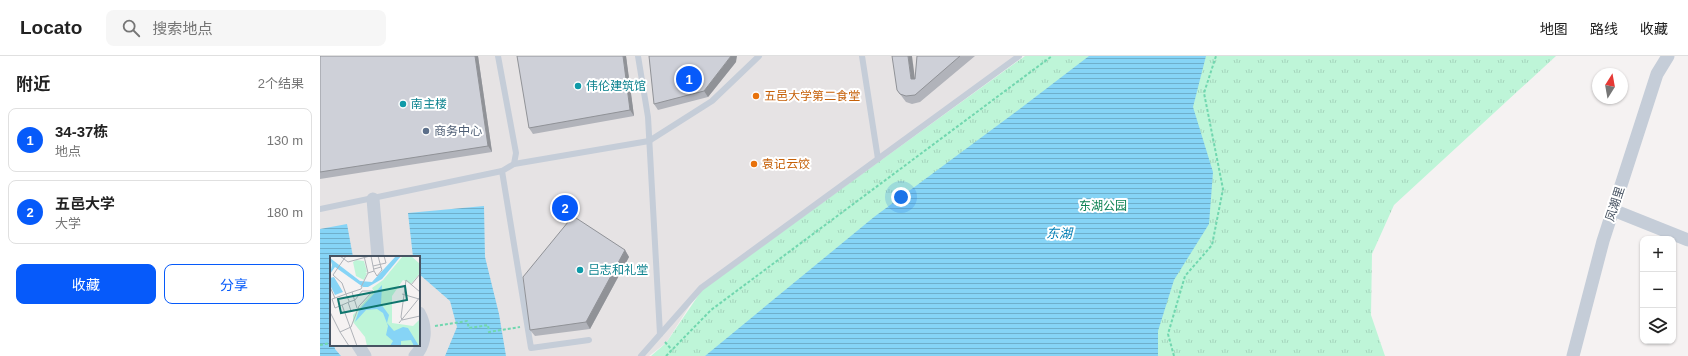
<!DOCTYPE html>
<html lang="zh">
<meta charset="utf-8">
<style>
body{margin:0;font-family:Helvetica,"Noto Sans SC",sans-serif;background:#f6f6f6;color:#222}
.controls{position:absolute;right:12px;bottom:12px;display:grid;overflow:hidden;border-radius:8px;box-shadow:0 1px 3px #0004}
.controls button{width:36px;height:36px;display:grid;place-items:center;padding:0;border:0;border-bottom:1px solid #e0e0e0;background:#fff;color:#222;font:20px sans-serif}
.compass{position:absolute;left:1272px;top:12px;width:36px;height:36px;border-radius:50%;background:#fff;box-shadow:0 1px 3px #0004;rotate:11deg}
.you{position:absolute;left:581px;top:141px;width:14px;height:14px;margin:-10px;border:3px solid #fff;border-radius:50%;background:#1a73e8;box-shadow:0 0 0 6px #1a73e833}
.badge{display:grid;place-items:center;width:26px;height:26px;border-radius:50%;background:#065afa;color:#fff;font-size:13px;font-weight:700}
.pin{position:absolute;translate:-50% -50%;border:2px solid #fff;box-shadow:0 1px 4px #0006}
.list{margin:0;padding:0;list-style:none}
h2{display:flex;justify-content:space-between;align-items:center;height:52px;margin:0;padding:0 16px;font-size:17px}
h2 small{font-size:13px;font-weight:400;color:#767676}
.list li{display:grid;grid-template-columns:26px 1fr auto;gap:12px;align-items:center;box-sizing:border-box;height:64px;margin:0 8px 8px;padding:0 8px;border:1px solid #e0e0e0;border-radius:8px}
.list b{display:block;font-size:15px;white-space:nowrap}
.list p{margin:0;font-size:13px;white-space:nowrap;color:#767676}
.list em{font-size:13px;font-style:normal;color:#767676}
.actions{display:flex;gap:8px;padding:12px 16px}
.actions a{flex:1;padding:9px 0;border:1px solid #065afa;border-radius:8px;text-align:center;font-size:14px;color:#065afa}
.actions .main{background:#065afa;color:#fff}
.icon{flex:none;width:22px;height:22px;fill:none;stroke:currentColor;stroke-width:2;stroke-linecap:round;stroke-linejoin:round}
.map{position:relative;flex:none;width:1368px;height:300px;overflow:hidden}
header{display:flex;align-items:center;gap:24px;box-sizing:border-box;height:56px;padding:0 20px;background:#fff;border-bottom:1px solid #e0e0e0}
header strong{font-size:19px}
nav{display:flex;gap:22px;margin-inline-start:auto;font-size:14px}
.search{width:280px;height:36px;background:#f6f6f6;display:flex;align-items:center;gap:10px;box-sizing:border-box;padding:0 14px;border-radius:8px;color:#767676;font-size:15px}
main{display:flex}
aside{flex:1;background:#fff}
.map>svg:first-child{display:block}
.education{fill:#e6e3e4;fill-rule:evenodd}
.park{fill:url(#park-tufts)}
.water{fill:url(#water-rules)}
.lines{fill:none;stroke-linecap:round;stroke-linejoin:round}
.path{stroke:#71d7af;stroke-width:2;stroke-dasharray:3 2;stroke-linecap:butt}
.lane{stroke:#c5cdd8;stroke-width:6}
.street{stroke:#c5cdd8;stroke-width:13}
.wall{fill:#b1b3ba}
.shaded-wall{fill:#909297}
.building{fill:#ced0d8;stroke:#909297}
.culture-dot{fill:#0f9aa8;stroke:#fff;stroke-width:1.5}
.food-dot{fill:#e8710a;stroke:#fff;stroke-width:1.5}
.service-dot{fill:#5c6f8a;stroke:#fff;stroke-width:1.5}
.labels{text-anchor:middle;stroke-width:4;stroke-linejoin:round;paint-order:stroke}
.culture-label{font-size:12px;fill:#0d838f;stroke:#fff;text-anchor:start}
.food-label{font-size:12px;fill:#c56008;stroke:#fff;text-anchor:start}
.service-label{font-size:12px;fill:#4e5e75;stroke:#fff;text-anchor:start}
.street-label{font-size:12px;fill:#475362;stroke:#fff}
.park-label{font-size:12px;fill:#0d8253;stroke:#fff}
.water-label{font-size:13px;font-style:italic;fill:#017db4;stroke:#fff}
.inset-road{fill:none;stroke:#afb2b8;stroke-width:1}
.view{fill:#0f766e;fill-opacity:0.15;stroke:#0f766e;stroke-width:2}
.inset-edge{fill:none;stroke:#475362;stroke-width:2}
</style>
<header>
<strong>Locato</strong>
<div class="search"><svg class="icon" aria-label="search" viewBox="0 0 24 24"><circle cx="10" cy="10" r="6"/><path d="M15 15l6 6"/></svg>搜索地点</div>
<nav><a>地图</a><a>路线</a><a>收藏</a></nav>
</header>
<main>
<aside>
<h2>附近<small>2个结果</small></h2>
<ul class="list">
<li><span class="badge">1</span><div><b>34-37栋</b><p>地点</p></div><em>130 m</em></li>
<li><span class="badge">2</span><div><b>五邑大学</b><p>大学</p></div><em>180 m</em></li>
</ul>
<div class="actions"><a class="main">收藏</a><a>分享</a></div>
</aside>
<div class="map">
<svg width="1368" height="300" viewBox="0 0 1368 300">
<defs>
<pattern id="park-tufts" width="24" height="20" patternUnits="userSpaceOnUse"><rect width="24" height="20" fill="#bef5d8"/><path d="M3 7l-1-3M5 7V3M7 7l1-3M15 17l-1-3M17 17v-4M19 17l1-3" fill="none" stroke="#a5d4bc"/></pattern>
<pattern id="water-rules" width="6" height="5" patternUnits="userSpaceOnUse"><rect width="6" height="5" fill="#86d4f6"/><path d="M0 2.5h6" fill="none" stroke="#6fafcb"/></pattern>
</defs>
<rect width="100%" height="100%" fill="#f5f2f2"/>
<!-- education -->
<path class="education" d="M0 0H699L381 232 346 287 329 300H0ZM11 201H99V289H11Z"/>
<!-- park -->
<polygon class="park" points="705,0 1236,0 1074,149 1052,198 1051,259 1065,300 331,300 346,287 382,234"/>
<!-- water -->
<g class="water">
<polygon points="769,0 886,0 873,51 893,116 889,168 854,224 838,275 838,300 385,300 554,161 701,52"/>
<polygon points="164,150 165,201 179,258 186,300 125,300 137,271 130,245 99,218 99,201 93,201 88,157"/>
<polygon points="27,168 33,201 11,201 11,289 14,289 15,293 21,300 0,300 0,173"/>
</g>
<g class="lines">
<!-- path -->
<g class="path">
<polyline points="115,270 147,265 149,272 168,269 169,276 200,271"/>
<polyline points="345,286 352,294"/>
<polyline points="0,289 11,287"/>
<polyline points="346,300 391,254 732,0"/>
<polyline points="854,300 848,278 865,220 892,189 903,133 884,37 896,0"/>
</g>
<!-- lane -->
<g class="lane">
<polyline points="318,0 328,61 340,278"/>
<polyline points="542,0 558,103"/>
<polyline points="194,108 329,85 392,45 439,0"/>
<polyline points="182,115 211,292 269,284"/>
<polyline points="0,153 182,115 194,108 196,97 178,0"/>
<polyline points="321,300 381,232 699,0"/>
</g>
<!-- street -->
<g class="street">
<polyline points="53,143 58,201"/>
<polyline points="1293,154 1368,184"/>
<polyline points="38,289 45,300"/>
<path d="M95 300C106 288 107 271 99 257"/>
<polyline points="1253,300 1283,185 1337,18 1348,0"/>
</g>
</g>
<!-- wall -->
<g class="wall">
<polygon points="0,0 158,0 172,96 0,123"/>
<polygon points="306,0 314,60 213,78 209,72"/>
<polygon points="597,0 655,0 600,46 592,48 586,46 577,34 595,21"/>
<polygon points="416,6 388,41 338,54 334,48"/>
<polygon points="305,194 309,201 270,273 215,280 210,274"/>
</g>
<!-- shaded-wall -->
<g class="shaded-wall">
<polygon points="155,0 158,0 172,96 168,90"/>
<polygon points="303,0 306,0 314,60 310,54"/>
<polygon points="411,0 417,0 416,6 388,41 384,35"/>
<polygon points="588,0 592,0 596,31 591,23"/>
<polygon points="305,194 309,201 270,273 266,266"/>
</g>
<!-- building -->
<g class="building">
<polygon points="0,0 155,0 168,90 0,116"/>
<polygon points="197,0 303,0 310,54 209,72"/>
<polygon points="329,0 411,0 384,35 334,48"/>
<polygon points="572,0 588,0 591,23 595,23 597,0 640,0 595,39 586,40 580,38 577,34"/>
<polygon points="253,160 305,194 266,266 210,274 203,221"/>
</g>
<!-- markers -->
<g class="culture-dot">
<circle cx="258" cy="30" r="4"/>
<circle cx="83" cy="48" r="4"/>
<circle cx="260" cy="214" r="4"/>
</g>
<g class="food-dot">
<circle cx="436" cy="40" r="4"/>
<circle cx="434" cy="108" r="4"/>
</g>
<circle class="service-dot" cx="106" cy="75" r="4"/>
<g class="labels">
<!-- culture labels -->
<g class="culture-label">
<text x="266" y="34">伟伦建筑馆</text>
<text x="91" y="52">南主楼</text>
<text x="268" y="218">吕志和礼堂</text>
</g>
<!-- food labels -->
<g class="food-label">
<text x="444" y="44">五邑大学第二食堂</text>
<text x="442" y="112">袁记云饺</text>
</g>
<!-- service labels -->
<g class="service-label">
<text x="114" y="79">商务中心</text>
</g>
<!-- street labels -->
<g class="street-label">
<text transform="translate(1295 148) rotate(-72)" y="4">凤潮里</text>
</g>
<!-- park labels -->
<g class="park-label">
<text x="783" y="154">东湖公园</text>
</g>
<!-- water labels -->
<g class="water-label">
<text x="739" y="182">东湖</text>
</g>
</g>
<!-- overview -->
<g transform="translate(10 200)">
<rect width="90" height="90" fill="#f5f2f2"/>
<path d="M26 4 34 5 37 16 35 17H37L34 24 26 20 23 6Z" fill="#bef5d8"/>
<path d="M73 0H81L90 8V17L81 28 73 24 62 40V67L83 70 90 63V90H37L35 81 23 66V59L44 35 42 32 53 24Z" fill="#bef5d8"/>
<path d="M66 0H71L52 23 38 31H33L5 11 0 18 2 9 0 2 30 25 42 26ZM4 21 13 36 5 39 0 29V22ZM52 29 51 48 59 59 57 67 64 75 73 71 78 72 89 90H84L81 84 71 85V90H60L63 85 56 79 58 70 53 57 47 53 36 54 25 66 29 54Z" fill="#86d4f6"/>
<path class="inset-road" d="M10 0 18 6 40 0M16 0 3 19 12 27 16 38 19 45V46L5 52 2 43 5 42 16 38 31 33 32 31M34 0 38 17 44 15 41 0M43 10 56 7 54 0M44 13 51 11 48 0M44 15 47 20 52 14 51 11M81 29 90 18M0 31 5 42M31 31 38 17M22 36 27 52M90 36 76 24 71 61 72 64 90 60M72 38 89 43M18 46 21 55 24 54M19 46 25 44 32 35H43L29 50 21 71 10 76 19 90M12 49 27 90M0 56 10 76M69 67 90 41"/>
<path class="view" d="M75 30 77 44 11 57 8 43Z"/>
<rect width="90" height="90" class="inset-edge"/>
</g>
</svg>
<div class="controls">
<button>+</button>
<button>−</button>
<button><svg class="icon" aria-label="layers" viewBox="0 0 24 24"><path d="M12 4l9 5-9 5-9-5zM3 14l9 5 9-5"/></svg></button>
</div>
<svg class="compass" viewBox="-18 -18 36 36"><path d="M0-13l5 13h-10z" fill="#e53935"/><path d="M0 13l5-13h-10z" fill="#767676"/></svg>
<div class="you"></div>
<div class="pin badge" style="left:369px;top:23px">1</div>
<div class="pin badge" style="left:245px;top:152px">2</div>
</div>
</main>
